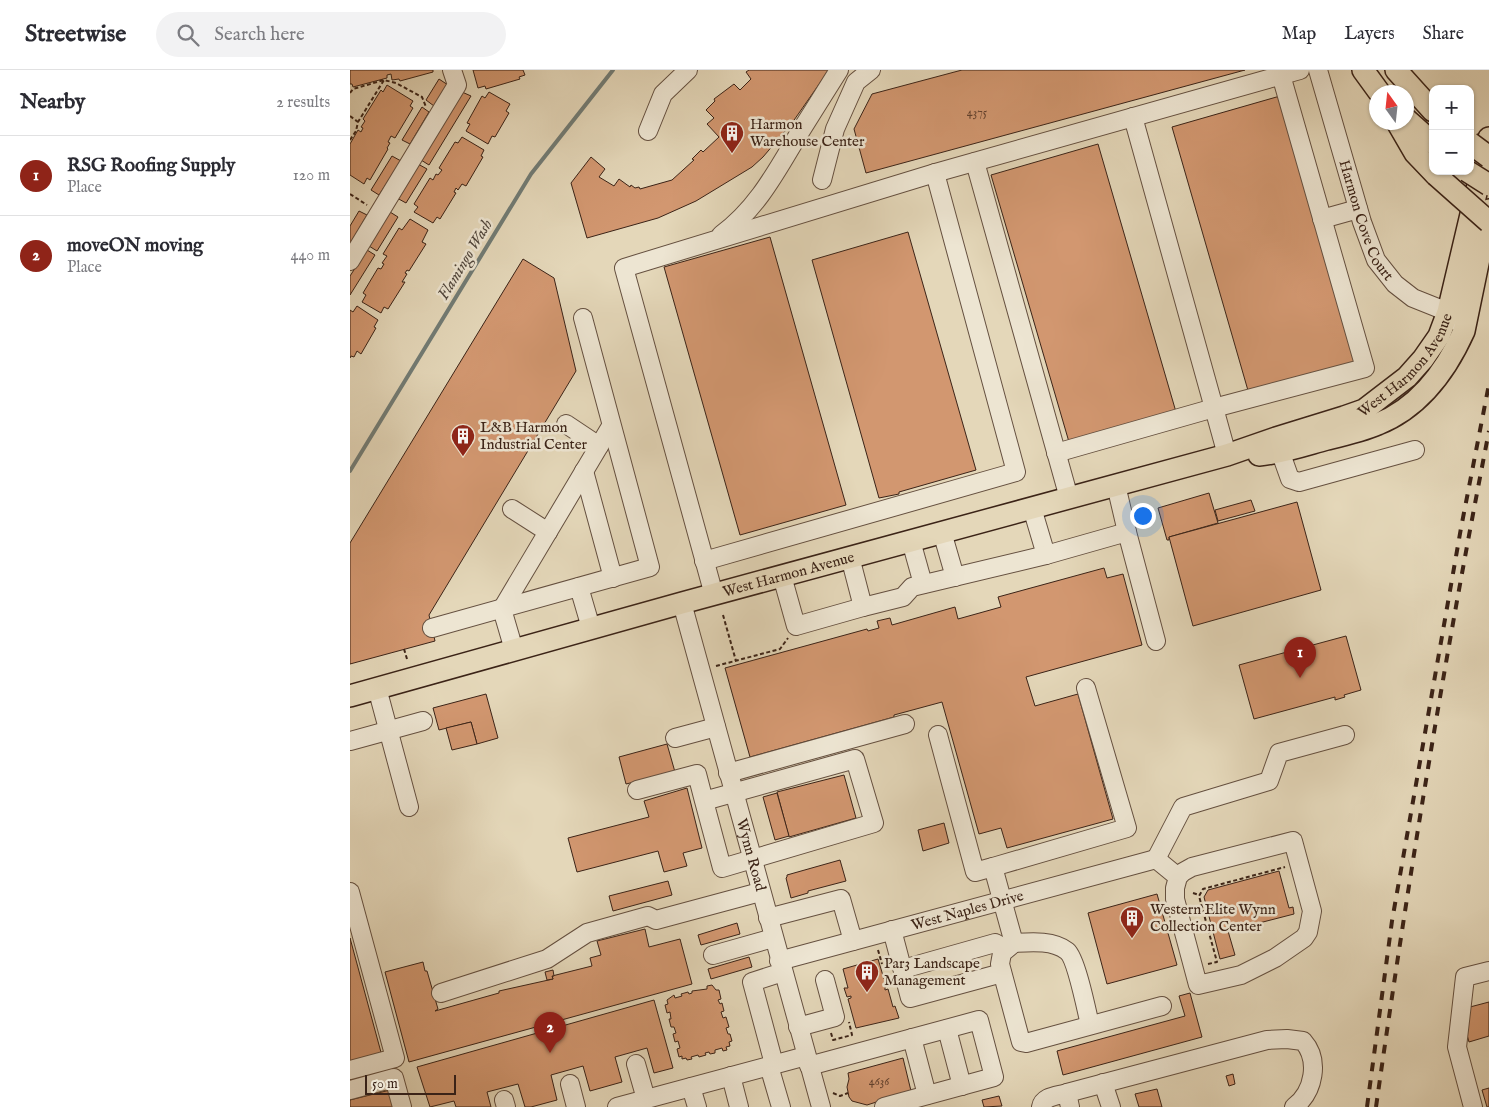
<!DOCTYPE html>
<meta charset="utf-8">
<style>
body{margin:0;font-family:"IM FELL English",serif;background:#f2f2f3;color:#2b2b33}
.controls{position:absolute;right:15px;top:15px;display:grid;overflow:hidden;border-radius:10px;box-shadow:0 1px 4px #0004}
.controls button{width:45px;height:45px;display:grid;place-items:center;padding:0;border:0;border-bottom:1px solid #e1e1e2;background:#fff;color:#2b2b33;font:25px sans-serif}
.compass{position:absolute;left:1019px;top:15px;width:45px;height:45px;border-radius:50%;background:#fff;box-shadow:0 1px 4px #0004;rotate:345deg}
.scale{position:absolute;left:15px;bottom:12px;width:91px;box-sizing:border-box;padding-left:5px;border:2px solid #3b2317;border-top:0;font-size:14px;line-height:18px;white-space:nowrap;color:#3b2317;-webkit-text-stroke:4px #ede5d2;paint-order:stroke}
.you{position:absolute;left:792px;top:445px;width:18px;height:18px;margin:-12px;border:4px solid #fff;border-radius:50%;background:#1a73e8;box-shadow:0 0 0 8px #1a73e833}
.badge{display:grid;place-items:center;width:32px;height:32px;border-radius:50%;background:#8f2418;color:#fff;font-size:16px;font-weight:700}
.pin{position:absolute;translate:-50% -41px;filter:drop-shadow(0 1px 2px #0008)}
.pin::after{content:'';position:absolute;top:26px;width:18px;height:15px;background:inherit;clip-path:polygon(0 0,100% 0,50% 100%)}
.list{margin:0;padding:0;list-style:none}
h2{display:flex;justify-content:space-between;align-items:center;height:65px;margin:0;padding:0 20px;font-size:21px}
h2 small{font-size:16px;font-weight:400;color:#7c7c81}
.list li{display:grid;grid-template-columns:32px 1fr auto;gap:15px;align-items:center;box-sizing:border-box;height:80px;padding:0 20px;border-top:1px solid #e1e1e2}
.list b{display:block;font-size:19px;white-space:nowrap}
.list p{margin:0;font-size:16px;white-space:nowrap;color:#7c7c81}
.list em{font-size:16px;font-style:normal;color:#7c7c81}
.icon{flex:none;width:28px;height:28px;fill:none;stroke:currentColor;stroke-width:2;stroke-linecap:round;stroke-linejoin:round}
.map{position:relative;flex:none;width:1139px;height:1037px;overflow:hidden}
header{display:flex;align-items:center;gap:30px;box-sizing:border-box;height:70px;padding:0 25px;background:#fff;border-bottom:1px solid #e1e1e2}
header strong{font-size:24px}
nav{display:flex;gap:28px;margin-inline-start:auto;font-size:18px}
.search{width:350px;height:45px;background:#f2f2f3;display:flex;align-items:center;gap:12px;box-sizing:border-box;padding:0 18px;border-radius:28px;color:#7c7c81;font-size:19px}
main{display:flex}
aside{flex:1;background:#fff}
.map>svg:first-child{display:block}
.lines{fill:none;stroke-linecap:round;stroke-linejoin:round}
.stream{stroke:#727c75;stroke-width:4}
.building{fill:#d29770;stroke:#3b2317}
.minor-casing{stroke:#655040;stroke-width:20}
.major-casing{stroke:#3b2317;stroke-width:24}
.path{stroke:#3b2317;stroke-width:2;stroke-dasharray:4 2.5;stroke-linecap:butt}
.minor{stroke:#ede5d2;stroke-width:18}
.major{stroke:#e4d7b9;stroke-width:21}
.rail{stroke:#3b2317;stroke-width:4;stroke-dasharray:9 9;stroke-linecap:butt}
.major-bridge-casing{stroke:#3b2317;stroke-width:24;stroke-linecap:butt}
.major-bridge{stroke:#e4d7b9;stroke-width:21}
.labels{text-anchor:middle;stroke-width:5;stroke-linejoin:round;paint-order:stroke}
.number-label{font-size:12px;fill:#61402d}
.poi-label{font-size:15px;fill:#3b2317;stroke:#ede5d2;text-anchor:start}
.street-label{font-size:15px;fill:#3b2317;stroke:#ede5d2}
.water-label{font-size:16px;font-style:italic;fill:#52483e;stroke:#ede5d2}
</style>
<header>
<strong>Streetwise</strong>
<div class="search"><svg class="icon" aria-label="search" viewBox="0 0 24 24"><circle cx="10" cy="10" r="6"/><path d="M15 15l6 6"/></svg>Search here</div>
<nav><a>Map</a><a>Layers</a><a>Share</a></nav>
</header>
<main>
<aside>
<h2>Nearby<small>2 results</small></h2>
<ul class="list">
<li><span class="badge">1</span><div><b>RSG Roofing Supply</b><p>Place</p></div><em>120 m</em></li>
<li><span class="badge">2</span><div><b>moveON moving</b><p>Place</p></div><em>440 m</em></li>
</ul>
</aside>
<div class="map">
<svg width="1139" height="1037" viewBox="0 0 1139 1037">
<rect width="100%" height="100%" fill="#e4d7b9"/>
<filter id="stains"><feTurbulence type="fractalNoise" baseFrequency=".004" numOctaves="4"/><feColorMatrix values="0 0 0 0 .2 0 0 0 0 .09 0 0 0 0 .02 0 0 0 .5 -.17"/></filter>
<radialGradient id="worn" r=".72"><stop offset=".6" stop-color="#630" stop-opacity="0"/><stop offset="1" stop-color="#630" stop-opacity=".3"/></radialGradient>
<g class="lines">
<!-- stream -->
<polyline class="stream" points="0,401 181,104 263,0"/>
</g>
<!-- building -->
<g class="building">
<polygon points="0,0 83,0 83,2 50,11 49,9 42,10 41,4 37,5 37,8 3,17 2,14 0,14"/>
<polygon points="123,0 173,0 175,5 169,7 170,9 136,19 135,16 128,18"/>
<polygon points="399,0 479,0 442,53 413,87 402,97 346,131 308,148 237,168 221,113 241,87 255,99 249,107 264,116 269,109 280,117 281,115 285,118 289,117 290,119 322,110 344,90 342,89 351,80 353,82 369,67 357,54 364,48 356,40 365,31 364,29 384,14 390,20 401,9 396,2"/>
<polygon points="612,0 895,0 516,103 504,59 522,24"/>
<polygon points="89,9 98,15 84,36 76,30"/>
<polygon points="37,15 63,31 60,36 63,38 45,68 41,66 38,72 40,73 37,78 38,79 20,110 17,108 14,114 0,105 0,74 8,60 11,62 13,58 11,57 15,51 13,49 31,20 33,22"/>
<polygon points="112,22 121,26 79,95 71,90"/>
<polygon points="139,22 160,34 156,41 159,43 145,67 142,66 138,74 116,61 120,54 117,53 132,26 135,28"/>
<polygon points="930,26 1007,293 899,324 822,57"/>
<polygon points="72,37 79,42 60,74 52,70"/>
<polygon points="112,67 134,80 131,86 133,87 116,116 112,114 108,120 106,118 104,122 106,123 90,149 87,147 83,153 64,142 68,137 64,134 80,108 83,110 86,104 88,105 92,100 89,98 105,72 108,73"/>
<polygon points="748,74 826,342 719,372 641,105"/>
<polygon points="42,86 51,91 29,125 21,120"/>
<polygon points="68,94 77,99 56,133 47,128"/>
<polygon points="9,141 17,145 0,174 0,156"/>
<polygon points="40,142 48,147 27,181 19,176"/>
<polygon points="60,149 78,160 72,172 76,174 59,201 57,200 55,203 57,204 52,212 55,212 38,239 34,237 31,243 12,232 16,225 13,223 28,198 31,199 34,194 32,193 37,186 33,184 49,158 52,160"/>
<polygon points="558,162 626,400 549,422 549,424 529,428 462,190"/>
<polygon points="420,167 496,435 390,465 314,197"/>
<polygon points="17,180 25,185 0,225 0,206"/>
<polygon points="173,189 204,208 226,301 79,545 85,571 0,594 0,473"/>
<polygon points="7,236 28,250 24,257 26,258 11,284 7,281 4,287 1,286 0,288 0,240 3,242"/>
<polygon points="859,423 868,453 819,467 819,470 817,470 808,438"/>
<polygon points="901,430 905,441 868,451 865,440"/>
<polygon points="947,432 971,520 843,556 819,467"/>
<polygon points="754,498 757,508 773,504 792,575 676,607 685,636 728,624 763,749 657,778 651,758 629,764 592,632 544,645 544,647 400,687 375,598 517,559 518,561 529,558 527,551 540,548 542,555 605,537 608,549 651,537 648,527"/>
<polygon points="996,566 1011,620 994,625 995,627 985,630 985,627 904,649 889,595"/>
<polygon points="136,624 148,668 127,674 121,652 89,660 83,638"/>
<polygon points="121,652 127,674 102,680 96,658"/>
<polygon points="317,674 325,702 276,714 269,687"/>
<polygon points="494,705 506,748 439,767 427,722"/>
<polygon points="337,718 352,778 333,783 337,796 314,802 308,781 227,802 218,768 299,747 294,731"/>
<polygon points="427,723 439,766 425,770 413,727"/>
<polygon points="594,753 599,773 573,781 568,760"/>
<polygon points="490,790 496,811 458,821 458,823 441,828 436,808 437,807 437,805"/>
<polygon points="929,801 939,838 943,837 944,844 878,861 885,885 870,889 854,827 858,820"/>
<polygon points="318,811 322,825 263,841 259,826"/>
<polygon points="807,824 827,895 757,914 738,843"/>
<polygon points="387,853 390,864 351,875 348,865"/>
<polygon points="295,859 299,877 330,869 342,914 59,992 35,902 73,892 75,901 77,901 88,939 85,941 149,923 149,921 203,909 202,906 242,896 240,888 251,885 247,871"/>
<polygon points="0,868 32,986 0,994"/>
<polygon points="399,887 402,897 361,909 358,899"/>
<polygon points="528,889 534,909 536,908 538,916 535,917 535,920 538,919 543,937 545,936 549,948 506,958 498,929 501,928 501,926 497,927 494,918 498,918 493,899"/>
<polygon points="203,900 204,906 202,906 203,909 197,910 195,902"/>
<polygon points="362,915 366,920 369,920 371,929 368,930 370,934 372,933 374,941 371,942 373,948 376,947 379,957 376,958 378,964 380,964 382,971 379,972 380,976 376,977 377,980 373,981 372,978 365,980 365,983 360,984 359,982 355,983 356,985 349,987 348,985 341,987 342,989 337,990 336,988 332,989 332,986 329,987 327,979 330,978 328,971 325,972 323,964 326,963 324,957 321,957 319,949 321,949 320,942 317,943 315,935 318,934 317,930 324,925 325,928 332,926 331,924 338,922 339,924 342,923 342,921 357,919 357,916"/>
<polygon points="840,923 852,967 713,1005 707,981 835,946 829,926"/>
<polygon points="304,930 323,998 304,1003 297,978 265,987 272,1012 240,1021 233,996 201,1005 207,1030 181,1037 175,1037 168,1014 137,1022 141,1037 106,1037 104,1031 80,1037 67,997"/>
<polygon points="1139,932 1139,966 1119,972 1113,950 1120,937"/>
<polygon points="553,988 561,1021 517,1035 502,1031 499,1027 497,1017 499,1009 498,1003"/>
<polygon points="883,1004 885,1014 879,1016 876,1006"/>
<polygon points="1139,1018 1139,1037 1137,1037 1132,1020"/>
<polygon points="807,1019 812,1037 789,1037 785,1024"/>
<polygon points="40,1020 44,1037 0,1037 0,1030"/>
<polygon points="649,1026 652,1036 634,1037 632,1030"/>
</g>
<g class="lines">
<!-- minor casing -->
<g class="minor-casing">
<g id="minor">
<path id="s1" d="M968 0 1012 152 1026 190 1045 214 1063 228 1098 242 1106 251"/>
<polyline points="783,47 864,338 1015,298 931,5"/>
<polyline points="298,61 313,24 338,0"/>
<polyline points="625,92 719,428"/>
<polyline points="472,110 485,59 506,12 521,0"/>
<polyline points="972,149 1008,139"/>
<path d="M371 165C408 138 427 100 450 62 463 41 476 21 489 0"/>
<polyline points="0,191 107,15 102,0"/>
<polyline points="216,354 249,376"/>
<polyline points="930,381 940,409 949,412 1065,380"/>
<polyline points="706,383 864,338 877,385"/>
<polyline points="234,401 263,508"/>
<polyline points="766,415 777,462"/>
<polyline points="682,438 696,485"/>
<polyline points="162,439 198,462"/>
<polyline points="592,462 605,507"/>
<polyline points="561,471 573,514"/>
<polyline points="354,491 666,402 585,103"/>
<polyline points="432,506 446,556 513,537 500,487"/>
<polyline points="229,517 241,558"/>
<polyline points="364,525 274,198 585,103 950,0"/>
<path id="s2" d="M332 533 471 1037"/>
<polyline points="513,537 553,527 562,517 696,485 777,462 806,571"/>
<polyline points="82,558 300,497 233,248"/>
<polyline points="164,580 152,539 261,356"/>
<polyline points="27,618 59,737"/>
<polyline points="588,665 625,802 643,797 664,873 652,883 650,894 671,972 676,973 812,936"/>
<polyline points="325,668 366,657"/>
<polyline points="0,671 73,651"/>
<polyline points="378,703 555,654"/>
<polyline points="287,720 347,704 354,731 505,689 524,753 372,798 354,731"/>
<polyline points="806,789 828,807 825,818 825,829 848,915 891,905 925,888 954,868 958,862 962,841 943,771 842,797 833,802 828,807"/>
<polyline points="806,789 833,737 919,711 929,683 995,665"/>
<polyline points="643,797 777,758 736,618"/>
<polyline points="0,822 45,988 0,1000"/>
<polyline points="418,848 491,829 503,871"/>
<polyline points="542,860 560,928 652,903"/>
<path d="M664 873C681 872 703 870 717 881 726 888 737 942 740 955"/>
<polyline points="363,885 423,868"/>
<path id="s3" d="M429 891 806 789"/>
<polyline points="553,899 645,873 656,879"/>
<polyline points="91,923 197,889 237,863 298,846 306,850 410,822"/>
<polyline points="448,957 485,947 475,910"/>
<polyline points="597,959 612,1016"/>
<polyline points="562,968 577,1025"/>
<polyline points="286,994 296,1029"/>
<polyline points="424,994 402,912 433,902"/>
<polyline points="419,996 431,1037"/>
<polyline points="459,996 629,950 644,1007 534,1037"/>
<polyline points="381,1006 389,1037"/>
<polyline points="753,1013 761,1037"/>
<polyline points="220,1014 226,1037"/>
<polyline points="341,1017 347,1037"/>
<polyline points="0,1020 44,1008 52,1037"/>
<path d="M717 1023 917 970 937 969 953 971C970 990 964 1022 944 1037"/>
<polyline points="154,1030 156,1037"/>
<polyline points="267,1037 456,986"/>
<path d="M691 1037C693 1026 707 1026 717 1023L720 1037"/>
<polyline points="1123,1037 1107,977 1115,907 1139,901"/>
</g>
</g>
<!-- major casing -->
<g class="major-casing">
<g id="major">
<polyline points="1013,0 1029,22"/>
<polyline points="1046,0 1083,41"/>
<polyline points="1056,49 1083,73"/>
<polyline points="1047,52 1065,83 1086,105"/>
<path d="M909 385C932 383 955 375 977 369 994 365 1012 361 1028 354 1070 337 1096 301 1114 261L1139 140"/>
<path id="s4" d="M0 626 332 533 877 385 926 368 994 347 1014 340 1057 307 1073 289 1089 266 1098 242 1139 68"/>
</g>
</g>
<!-- path -->
<g class="path">
<polyline points="0,23 3,19 34,10 46,13 72,27 76,37"/>
<polyline points="0,46 8,52"/>
<polyline points="0,70 6,61 8,52 34,10"/>
<polyline points="0,124 17,135"/>
<polyline points="373,545 386,591"/>
<polyline points="54,579 57,589"/>
<polyline points="366,596 430,579 438,568"/>
<polyline points="843,823 849,825"/>
<polyline points="528,880 532,894"/>
<polyline points="858,894 867,892 849,826 853,819 935,797"/>
<polyline points="481,963 483,970 502,965 499,952"/>
<polyline points="483,1023 490,1026 498,1023"/>
</g>
<!-- minor -->
<use href="#minor" class="minor"/>
<!-- major -->
<use href="#major" class="major"/>
<!-- rail -->
<g class="rail">
<polyline points="1017,1037 1042,851 1111,458 1139,314"/>
<path d="M1026 1037C1058 811 1095 585 1139 361"/>
</g>
<!-- major-bridge casing -->
<g class="major-bridge-casing">
<g id="major-bridge">
<polyline points="1120,73 1139,87"/>
<polyline points="1117,101 1139,115"/>
<polyline points="1086,105 1139,152"/>
</g>
</g>
<!-- major-bridge -->
<use href="#major-bridge" class="major-bridge"/>
</g>
<!-- icons -->
<defs>
<g id="building-pin" transform="scale(1.25)"><path d="M0 17L-7.5 6A9.5 9.5 0 1 1 7.5 6Z" fill="#8f2418" stroke="#ede5d2"/><path d="M-4-6H4V6H1V3H-1V6H-4ZM-2.5-4.3h1.7v1.8h-1.7ZM.8-4.3h1.7v1.8H.8ZM-2.5-1h1.7V.8h-1.7ZM.8-1h1.7V.8H.8Z" fill="#fff"/></g>
</defs>
<g fill-rule="evenodd">
<use href="#building-pin" x="382" y="63"/>
<use href="#building-pin" x="113" y="366"/>
<use href="#building-pin" x="782" y="848"/>
<use href="#building-pin" x="517" y="902"/>
</g>
<g class="labels">
<!-- number labels -->
<g class="number-label">
<text x="627" y="46">4375</text>
<text x="529" y="1015">4636</text>
</g>
<!-- poi labels -->
<g class="poi-label">
<text x="400" y="59">Harmon<tspan x="400" dy="17">Warehouse Center</tspan></text>
<text x="130" y="362">L&amp;B Harmon<tspan x="130" dy="17">Industrial Center</tspan></text>
<text x="800" y="844">Western Elite Wynn<tspan x="800" dy="17">Collection Center</tspan></text>
<text x="534" y="898">Par3 Landscape<tspan x="534" dy="17">Management</tspan></text>
</g>
<!-- street labels -->
<g class="street-label">
<text dy="5" stroke="none"><textPath href="#s1" startOffset="158">Harmon Cove Court</textPath></text>
<text dy="5" stroke="none"><textPath href="#s4" startOffset="1116">West Harmon Avenue</textPath></text>
<text dy="5" stroke="none"><textPath href="#s4" startOffset="455">West Harmon Avenue</textPath></text>
<text dy="5" stroke="none"><textPath href="#s2" startOffset="261">Wynn Road</textPath></text>
<text dy="5" stroke="none"><textPath href="#s3" startOffset="195">West Naples Drive</textPath></text>
</g>
<!-- water labels -->
<g class="water-label">
<text transform="translate(114 189) rotate(-59)" y="6">Flamingo Wash</text>
</g>
</g>
<rect width="100%" height="100%" filter="url(#stains)"/>
<rect width="100%" height="100%" fill="url(#worn)"/>
</svg>
<div class="controls">
<button>+</button>
<button>−</button>
</div>
<svg class="compass" viewBox="-18 -18 36 36"><path d="M0-13l5 13h-10z" fill="#e53935"/><path d="M0 13l5-13h-10z" fill="#7c7c81"/></svg>
<div class="scale">50 m</div>
<div class="you"></div>
<div class="pin badge" style="left:950px;top:608px">1</div>
<div class="pin badge" style="left:200px;top:983px">2</div>
</div>
</main>
